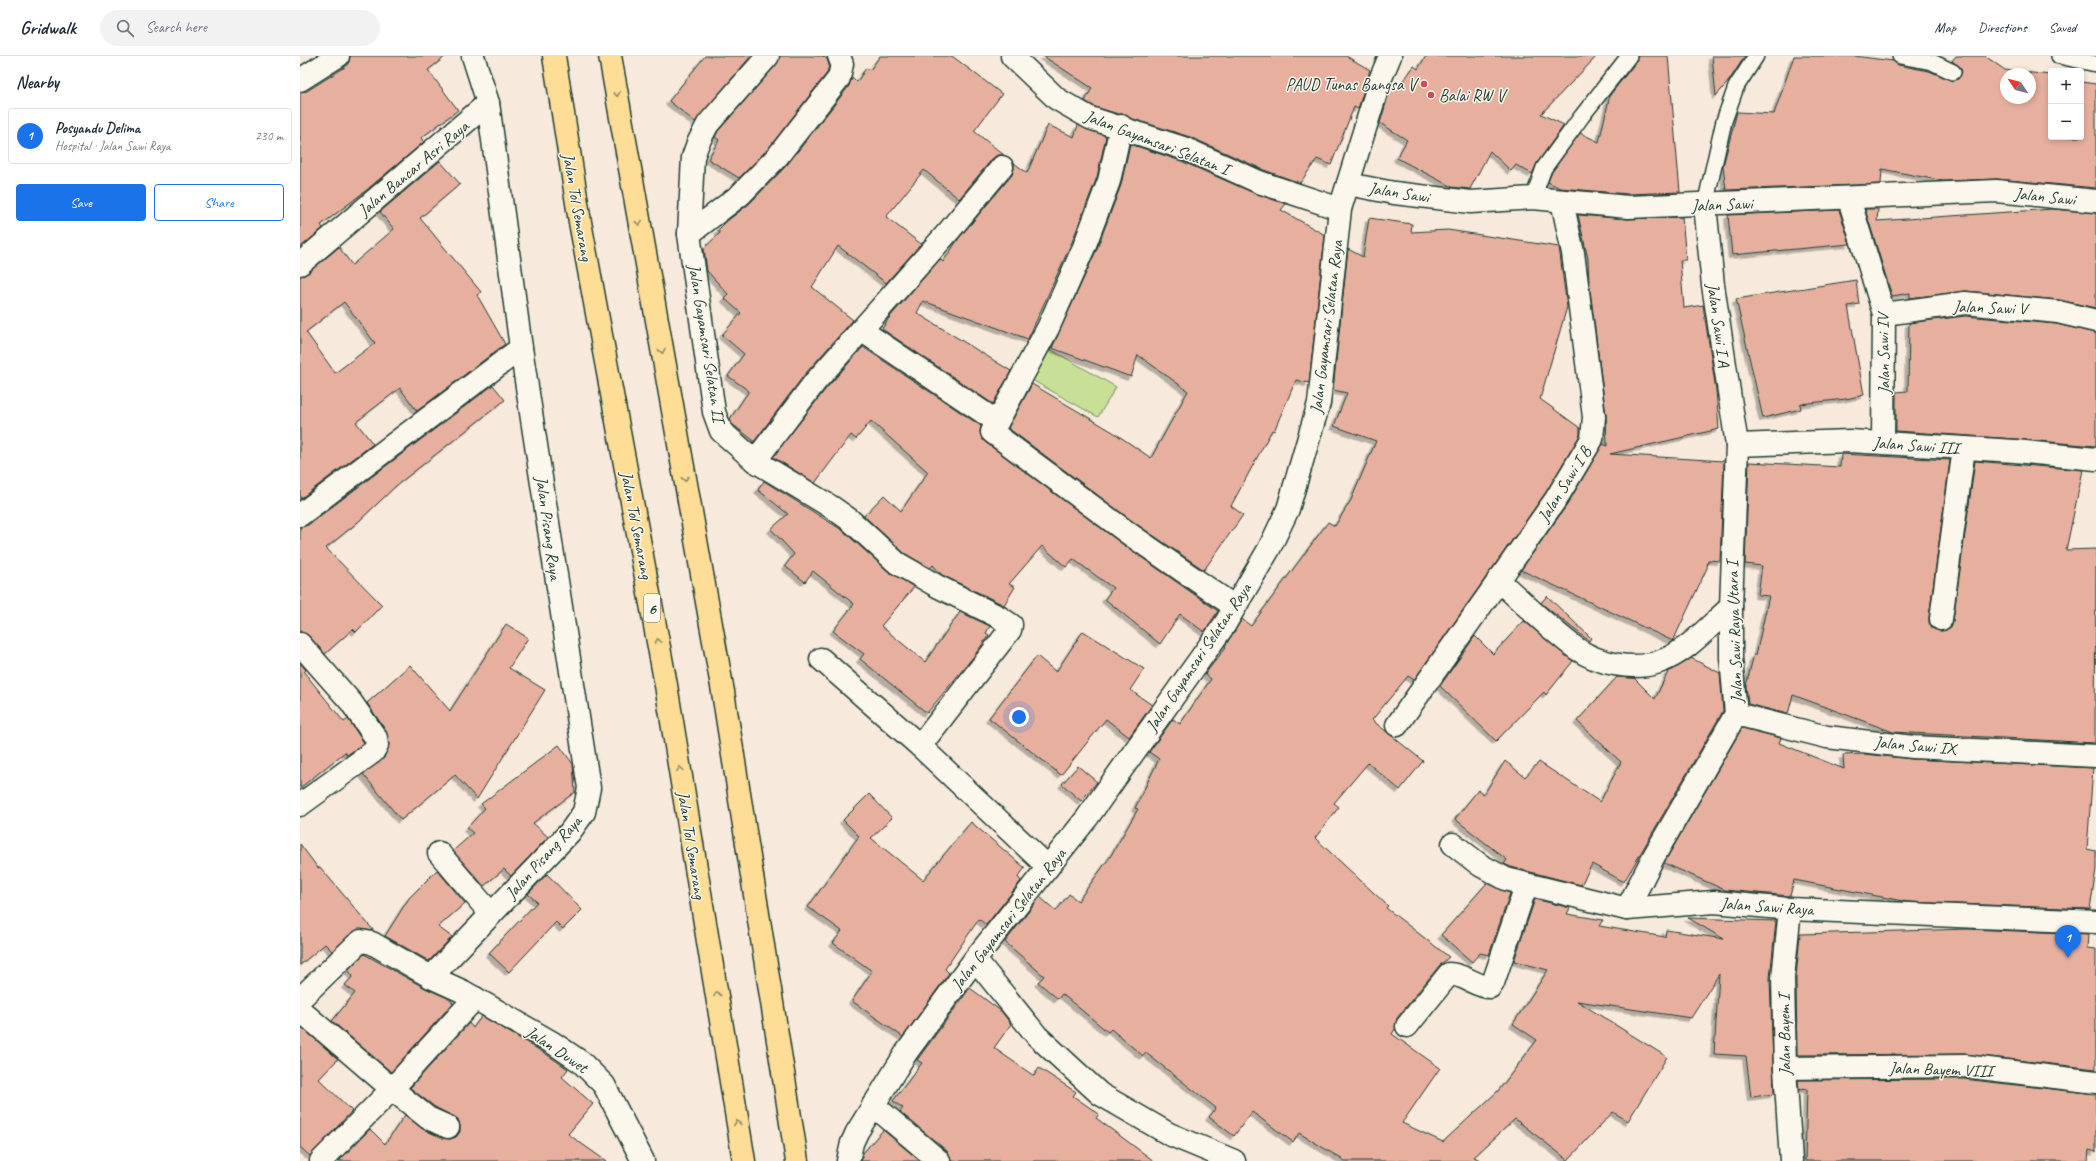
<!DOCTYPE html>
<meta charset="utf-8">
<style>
body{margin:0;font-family:Caveat,sans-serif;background:#f2f2f3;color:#1f2937}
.controls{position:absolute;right:12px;top:12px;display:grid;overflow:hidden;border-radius:4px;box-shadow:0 2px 6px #0003}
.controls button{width:36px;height:36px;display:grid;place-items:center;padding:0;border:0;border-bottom:1px solid #e0e1e3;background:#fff;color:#1f2937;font:20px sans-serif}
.compass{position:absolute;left:1700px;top:12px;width:36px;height:36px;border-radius:50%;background:#fff;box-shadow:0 2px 6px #0003;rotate:305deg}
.you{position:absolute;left:719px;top:661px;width:14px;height:14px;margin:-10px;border:3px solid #fff;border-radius:50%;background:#1a73e8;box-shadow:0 0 0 6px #1a73e833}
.badge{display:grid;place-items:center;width:26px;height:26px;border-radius:50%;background:#1a73e8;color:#fff;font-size:13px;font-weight:700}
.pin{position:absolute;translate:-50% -33px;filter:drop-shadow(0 1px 2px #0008)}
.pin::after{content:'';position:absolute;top:21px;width:14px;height:12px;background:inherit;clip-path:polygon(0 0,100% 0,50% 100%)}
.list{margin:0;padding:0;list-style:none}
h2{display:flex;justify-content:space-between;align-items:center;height:52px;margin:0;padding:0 16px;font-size:17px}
h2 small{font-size:13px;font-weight:400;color:#747a83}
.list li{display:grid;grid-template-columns:26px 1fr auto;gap:12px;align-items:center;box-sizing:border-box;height:56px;margin:0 8px 8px;padding:0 8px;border:1px solid #e0e1e3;border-radius:4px}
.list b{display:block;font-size:15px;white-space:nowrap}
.list p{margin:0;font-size:13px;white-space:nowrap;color:#747a83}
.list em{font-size:13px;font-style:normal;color:#747a83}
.actions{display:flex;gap:8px;padding:12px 16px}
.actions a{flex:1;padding:9px 0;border:1px solid #1a73e8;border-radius:4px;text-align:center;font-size:14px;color:#1a73e8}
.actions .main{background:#1a73e8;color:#fff}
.icon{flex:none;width:22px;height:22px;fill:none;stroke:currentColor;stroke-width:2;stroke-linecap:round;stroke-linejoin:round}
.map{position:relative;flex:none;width:1796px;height:1105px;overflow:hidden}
header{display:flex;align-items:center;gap:24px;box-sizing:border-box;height:56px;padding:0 20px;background:#fff;border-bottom:1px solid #e0e1e3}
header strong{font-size:19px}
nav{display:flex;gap:22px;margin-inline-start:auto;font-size:14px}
.search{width:280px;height:36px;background:#f2f2f3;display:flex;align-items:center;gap:10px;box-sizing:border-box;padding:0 14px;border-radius:22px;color:#747a83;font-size:15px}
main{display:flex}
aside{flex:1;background:#fff}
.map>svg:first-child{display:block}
.green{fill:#c7e096;stroke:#738e65}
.building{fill:#e7b09e;stroke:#1f3d34;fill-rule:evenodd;filter:url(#shadow)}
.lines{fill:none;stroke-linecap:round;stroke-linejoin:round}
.service-casing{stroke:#1f3d34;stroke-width:18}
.minor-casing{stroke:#1f3d34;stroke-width:25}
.motorway-casing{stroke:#1f3d34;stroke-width:25}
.service{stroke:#fbf7ec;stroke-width:15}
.minor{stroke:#fbf7ec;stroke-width:22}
.motorway{stroke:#fedd96;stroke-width:22}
.oneway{stroke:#8e8d65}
.poi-dot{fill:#d1495b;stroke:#fbf7ec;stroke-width:1.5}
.labels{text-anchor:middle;stroke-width:3;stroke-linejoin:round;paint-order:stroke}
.shield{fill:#fbf7ec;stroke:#61756b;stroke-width:1}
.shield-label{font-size:16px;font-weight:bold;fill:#1f3d34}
.poi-label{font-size:17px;fill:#1f3d34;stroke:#fbf7ec;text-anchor:end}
.street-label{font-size:17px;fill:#1f3d34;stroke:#fbf7ec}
</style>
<header>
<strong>Gridwalk</strong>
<div class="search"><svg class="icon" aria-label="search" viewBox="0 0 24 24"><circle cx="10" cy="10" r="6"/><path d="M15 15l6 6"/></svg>Search here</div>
<nav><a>Map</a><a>Directions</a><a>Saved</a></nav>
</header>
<main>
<aside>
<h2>Nearby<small></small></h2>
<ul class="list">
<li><span class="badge">1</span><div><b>Posyandu Delima</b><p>Hospital · Jalan Sawi Raya</p></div><em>230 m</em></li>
</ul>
<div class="actions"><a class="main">Save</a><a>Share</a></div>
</aside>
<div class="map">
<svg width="1796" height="1105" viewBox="0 0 1796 1105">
<defs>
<filter id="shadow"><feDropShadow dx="-3.5" dy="3.5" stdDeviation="0" flood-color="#0004"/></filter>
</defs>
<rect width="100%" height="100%" fill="#f7e9dc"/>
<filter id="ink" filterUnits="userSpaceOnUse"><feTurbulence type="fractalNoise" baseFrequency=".025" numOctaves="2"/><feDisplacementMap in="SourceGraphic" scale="8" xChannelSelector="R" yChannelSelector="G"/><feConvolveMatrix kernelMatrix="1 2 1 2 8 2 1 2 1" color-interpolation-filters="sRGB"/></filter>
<g filter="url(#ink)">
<!-- green -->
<polygon class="green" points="750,293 816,331 798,361 732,324"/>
<!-- building -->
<g class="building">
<polygon points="50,0 146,0 128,14 158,54 121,82 124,86 64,136 21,169 23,172 0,192 0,36 7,35 45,11 49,6"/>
<polygon points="405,0 451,0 395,66 369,45"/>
<polygon points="480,0 523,0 527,3 529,9 527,17 468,93 439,122 408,103 419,84 415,81 418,75 477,8"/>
<polygon points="580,0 652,0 702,38 674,75 704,99 697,99 692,103 659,143 624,114 586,161 621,188 586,227 538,190 512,231 553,264 505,318 453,387 453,384 432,368 430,363 449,335 428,320 444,298 422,279 441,257 424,242 428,238 407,215 404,192 420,177 418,174 427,165 449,148 487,109 549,30 552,21 557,26 566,12 570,14"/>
<polygon points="743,0 1046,0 1070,14 1058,53 1054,51 1031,109 1017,103 1000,127 964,114 890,81 830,62 824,58 818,58 795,51 785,45 792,32"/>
<polygon points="1126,0 1297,0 1241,58 1264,69 1237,107 1232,118 1216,109 1211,115 1190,95 1170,133 1152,131 1097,102 1107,84 1080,67 1092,27 1099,31 1114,10 1118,13"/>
<polygon points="1338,0 1368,0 1380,136 1328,138 1260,132 1248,126 1252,116 1280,77 1299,86 1310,39 1336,6"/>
<polygon points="1412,0 1445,0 1428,26 1416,40"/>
<path d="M1494 0H1554L1593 5 1598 9 1629 15 1653 25 1658 23 1662 16 1660 11 1652 5 1656 0H1685L1705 14 1751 19V81H1781V26L1796 28V132L1697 123 1643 125 1582 113 1581 128 1426 134 1423 110 1437 56 1474 58ZM1706 18H1730V42H1706Z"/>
<polygon points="748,69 774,81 778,69 806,80 797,121 772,186 728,283 623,245 617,257 711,315 693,348 582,273 589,262 640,203 643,206 659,182 712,119 714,113 714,107 727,117"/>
<polygon points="830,88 881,105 954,137 986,148 981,154 1025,179 1009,327 996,324 974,375 972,374 931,450 943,459 904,514 835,467 708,372 732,328 813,376 851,402 888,335 838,299 831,321 752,292 796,195 821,129"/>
<path d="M140 105 160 128 120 162 181 236 177 239 205 288 117 355 100 332 56 366 73 388 0 443V220L8 217 39 191 52 209 94 173 80 156ZM44 246 75 287 35 317 6 276Z"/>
<polygon points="1565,153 1578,153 1577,165 1753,153 1796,157 1796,252 1759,244 1666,235 1610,242 1610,237 1592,240"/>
<polygon points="1539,154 1550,188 1432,199 1428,159"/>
<polygon points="1278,159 1328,163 1382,161 1386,204 1380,204 1384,252 1403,249 1416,334 1419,373 1310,398 1424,405 1420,505 1408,504 1407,512 1373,585 1221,514 1267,449 1303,388 1307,390 1306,359 1289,226 1288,203"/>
<polygon points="1069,162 1112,168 1111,176 1148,174 1259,191 1267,251 1240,343 1280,372 1280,379 1246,436 1114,624 1108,620 1072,664 1123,705 1100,734 1068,707 1034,747 1039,751 1015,782 1088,850 1086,852 1149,901 1139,910 1097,962 1095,973 1092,978 1140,1012 1102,1067 1143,1086 1199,1034 1237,984 1213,968 1248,914 1214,905 1235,843 1270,852 1267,858 1303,864 1299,870 1365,881 1366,874 1424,883 1388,862 1476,865 1470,922 1474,1038 1451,1041 1446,1000 1414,998 1419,918 1391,962 1277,945 1367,1001 1328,1065 1313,1056 1268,1104 1215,1063 1174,1101 1182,1105 1045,1105 999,1077 993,1086 952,1056 934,1080 909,1061 916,1052 846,997 843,1000 811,973 808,976 762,938 758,943 738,926 744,920 705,886 740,841 756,855 769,838 778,845 810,801 838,753 835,752 859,703 849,696 873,663 880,668 911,623 905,618 926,591 925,590 942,563 951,570 1028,466 1035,470 1051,444 1076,385 1034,370 1047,337 1033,334 1048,193 1063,201"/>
<polygon points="1556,224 1559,248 1548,250 1564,339 1546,343 1500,348 1501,353 1463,362 1436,243"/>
<polygon points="1665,260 1756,268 1796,277 1796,390 1716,383 1596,375 1596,336 1608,335 1609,267"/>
<polygon points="563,291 681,370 680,376 685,386 821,487 918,555 904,576 880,558 860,588 805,543 813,532 773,503 766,511 742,490 709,528 715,531 704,549 642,519 633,509 630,512 604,497 564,460 584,439 601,455 628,416 571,365 556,383 551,379 515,427 473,401 525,334"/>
<polygon points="193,329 205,344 97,429 57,467 26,492 82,549 56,576 53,573 25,598 9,580 0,576 0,471 8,469"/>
<polygon points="1541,398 1650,404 1629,561 1629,567 1633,573 1640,575 1646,574 1651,571 1653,565 1675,405 1783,414 1766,494 1796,493 1795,687 1593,676 1493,639 1488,658 1448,648 1446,630 1454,598 1456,599 1469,540 1458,539 1462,510 1445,508 1449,406 1540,411"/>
<polygon points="464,425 542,474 589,516 614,531 581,570 625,606 660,556 690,570 686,577 689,579 674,600 627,657 560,603 564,598 533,575 554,548 513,515 505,526 485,510 494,498 471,473 488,458 458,434"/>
<polygon points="1247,540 1291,582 1289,585 1241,547"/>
<polygon points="1224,565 1273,605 1246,639 1244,636 1196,685 1140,630 1175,580 1193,598"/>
<polygon points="206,568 228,582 209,612 245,634 177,743 155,719 101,764 63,718 84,702 89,688 86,675 67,647 110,609 150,655"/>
<polygon points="783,575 844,613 830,634 852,649 829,681 806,663 761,719 689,662 737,600 756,616"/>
<polygon points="1391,602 1420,617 1423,655 1324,826 1292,808 1281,829 1211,811 1204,808 1207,804 1155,763 1178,734 1184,738 1205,705 1225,721 1239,706 1300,746 1321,706 1277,665 1317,621 1334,622 1355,643 1368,616"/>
<polygon points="0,607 6,614 4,616 44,666 48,663 64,687 47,699 45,696 0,732"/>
<polygon points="1442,672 1481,682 1479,687 1544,713 1543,699 1564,698 1612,703 1793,712 1787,793 1796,795 1796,813 1790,853 1608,846 1494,824 1490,840 1425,834 1364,807"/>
<polygon points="259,689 273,708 275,736 233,767 248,781 211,820 204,813 184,830 153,795 173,777 167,772 185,752 181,748"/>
<polygon points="778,710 797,726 781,745 762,728"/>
<polygon points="569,738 592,762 571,782 623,824 671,766 725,812 718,821 721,825 686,869 679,863 645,913 649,917 603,981 552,945 572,915 533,887 542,875 508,851 559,780 543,764"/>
<polygon points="0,788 18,812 20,811 74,875 58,873 32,895 25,888 0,909"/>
<polygon points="137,814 165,847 138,871 152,881 129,905 85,880 109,842"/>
<polygon points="247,818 282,854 263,873 256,866 209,916 189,897 237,846 228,838"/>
<polygon points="1187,827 1210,837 1189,899 1180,897 1172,906 1141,879"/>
<polygon points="1668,873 1788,878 1787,892 1796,893 1796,1013 1664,998 1497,999 1496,922 1500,878"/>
<polygon points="64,898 125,932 150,943 153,947 91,1016 32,965 55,937 45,929 53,920 48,914"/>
<polygon points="670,932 701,955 711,968 694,992 734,1020 739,1012 776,1036 773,1040 799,1058 796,1062 854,1105 651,1105 647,1095 600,1056 603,1052 593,1045 622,1007 617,1004"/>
<polygon points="182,960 246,998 268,1013 262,1021 293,1048 268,1078 306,1105 39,1105 70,1073 85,1088 105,1059 123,1073 143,1082 150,1083 156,1081 160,1076 160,1070 158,1063 135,1051 110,1032 169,967 173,972"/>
<polygon points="0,970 38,1003 19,1023 52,1055 10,1100 0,1091"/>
<polygon points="1663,1023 1796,1038 1796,1096 1789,1094 1788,1105 1505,1105 1507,1033 1499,1034 1498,1024"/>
<polygon points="583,1074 620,1105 561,1105 563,1097"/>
</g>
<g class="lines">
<!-- service casing -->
<g class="service-casing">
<g id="service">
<polyline points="1600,0 1632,6 1653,16"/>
<polyline points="1759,0 1796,8"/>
<polyline points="1233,142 1244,112 1282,60 1329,0"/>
<polyline points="1405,149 1424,65 1436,31 1456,0"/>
</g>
</g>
<!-- minor casing -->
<g class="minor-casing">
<g id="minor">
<polyline points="468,0 408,68 398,87 393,101 389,178 414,356 421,375 455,405 533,452 550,464 597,507 637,530 699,561 711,569 710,574 620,690"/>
<polyline points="712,0 757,43 790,62 886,93 959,126 1040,153"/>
<polyline points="0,24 38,0"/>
<polyline points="821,70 809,125 784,191 748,272 692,376 828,477 935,551"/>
<polyline points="1048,128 1094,137 1171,146 1233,142 1328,151 1696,135 1796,145"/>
<polyline points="1549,143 1584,258 1583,387"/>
<polyline points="389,178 440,139 477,101 539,22 542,8 539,0"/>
<polyline points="0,208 188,47"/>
<polyline points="1584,258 1665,247 1758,256 1796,265"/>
<polyline points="561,274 696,365"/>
<polyline points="1437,389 1550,385 1715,395 1796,403"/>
<polyline points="455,405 515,326 649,175 702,111"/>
<polyline points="0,459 221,292"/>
<path d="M1198 524C1224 547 1249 573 1277 593 1299 608 1333 615 1359 606 1386 597 1409 570 1431 551"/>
<polyline points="1641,563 1664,392"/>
<polyline points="0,588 51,646 76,682 77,689 73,696 0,749"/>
<polyline points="521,603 620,690 748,811"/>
<polyline points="1436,658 1527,681 1613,691 1796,700"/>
<polyline points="1097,669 1256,443 1292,383 1294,361 1273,197 1262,145"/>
<polyline points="1153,788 1180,809 1206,823 1327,853 1414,846 1490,853 1796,866"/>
<polyline points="139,797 191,858"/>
<polyline points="1327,853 1354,800 1436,658 1431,602 1431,551 1437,389 1413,229 1405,149"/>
<polyline points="1490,853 1483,922 1485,1012 1491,1105"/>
<polyline points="675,903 737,980 800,1038 869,1078 934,1105"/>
<polyline points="131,921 270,776 284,756 289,732 221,292 188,47 173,0"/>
<polyline points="0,943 56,889 61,885 72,887 131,921 164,936 253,987 281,1006 304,1029 343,1105"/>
<polyline points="0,954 92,1033 175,942"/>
<path d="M1107 970 1149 918C1164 918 1176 931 1190 931L1193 927 1226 830"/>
<polyline points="1485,1012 1664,1010 1796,1026"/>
<polyline points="573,1049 639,1105"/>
<polyline points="21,1105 92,1033 128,1062 148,1071"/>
<polyline points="548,1105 552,1087 557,1076 606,997 675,903 787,762 925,568 969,493 988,453 1019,347 1040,153 1080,24 1090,0"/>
</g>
</g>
<!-- motorway casing -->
<g class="motorway-casing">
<g id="motorway">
<polyline points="254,0 280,166 366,629 444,1105"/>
<polyline points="310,0 423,636 497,1105"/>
</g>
</g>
<!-- service -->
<use href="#service" class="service"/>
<!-- minor -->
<use href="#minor" class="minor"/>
<!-- motorway -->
<use href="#motorway" class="motorway"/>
</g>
<!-- one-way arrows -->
<defs><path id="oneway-chevron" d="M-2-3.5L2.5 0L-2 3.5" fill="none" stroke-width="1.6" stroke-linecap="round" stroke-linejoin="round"/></defs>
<g class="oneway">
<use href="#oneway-chevron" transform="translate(317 38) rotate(80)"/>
<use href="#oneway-chevron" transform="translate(339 167) rotate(80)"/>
<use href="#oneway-chevron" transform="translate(362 295) rotate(80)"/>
<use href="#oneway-chevron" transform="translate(385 423) rotate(80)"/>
<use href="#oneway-chevron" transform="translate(358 585) rotate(-101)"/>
<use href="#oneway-chevron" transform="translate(380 713) rotate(-99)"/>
<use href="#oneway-chevron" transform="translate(417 938) rotate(-99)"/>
<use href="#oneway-chevron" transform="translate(437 1067) rotate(-99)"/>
</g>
</g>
<!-- markers -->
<g class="poi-dot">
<circle cx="1124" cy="28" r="4"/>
<circle cx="1131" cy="39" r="4"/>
</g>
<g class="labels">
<!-- shield labels -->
<rect class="shield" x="344" y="538" width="16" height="28" rx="3"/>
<g class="shield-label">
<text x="352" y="558">6</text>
</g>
<!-- poi labels -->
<g class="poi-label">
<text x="1116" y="34">PAUD Tunas Bangsa V</text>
<text x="1139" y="45" text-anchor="start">Balai RW V</text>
</g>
<!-- street labels -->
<g class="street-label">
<text transform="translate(857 86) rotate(21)" y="6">Jalan Gayamsari Selatan I</text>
<text transform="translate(113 112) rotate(-40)" y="6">Jalan Bancar Asri Raya</text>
<text transform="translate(1099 136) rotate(9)" y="6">Jalan Sawi</text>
<text transform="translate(1745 140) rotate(6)" y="6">Jalan Sawi</text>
<text transform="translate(1422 148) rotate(-2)" y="6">Jalan Sawi</text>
<text transform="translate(278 151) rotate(80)" y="6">Jalan Tol Semarang</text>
<text transform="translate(1690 251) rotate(2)" y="6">Jalan Sawi V</text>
<text transform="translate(1419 269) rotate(82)" y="6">Jalan Sawi I A</text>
<text transform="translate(1026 271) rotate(-83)" y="6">Jalan Gayamsari Selatan Raya</text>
<text transform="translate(407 287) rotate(81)" y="6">Jalan Gayamsari Selatan II</text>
<text transform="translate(1583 298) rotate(-91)" y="6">Jalan Sawi IV</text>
<text transform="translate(1616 389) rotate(4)" y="6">Jalan Sawi III</text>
<text transform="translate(1264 428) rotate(-58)" y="6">Jalan Sawi I B</text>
<text transform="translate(337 469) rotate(79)" y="6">Jalan Tol Semarang</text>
<text transform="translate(249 472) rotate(82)" y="6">Jalan Pisang Raya</text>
<text transform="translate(1434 576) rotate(-92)" y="6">Jalan Sawi Raya Utara I</text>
<text transform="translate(898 601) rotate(-56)" y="6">Jalan Gayamsari Selatan Raya</text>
<text transform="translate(1615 689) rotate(5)" y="6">Jalan Sawi IX</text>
<text transform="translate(392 789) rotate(81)" y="6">Jalan Tol Semarang</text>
<text transform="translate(243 801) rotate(-48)" y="6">Jalan Pisang Raya</text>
<text transform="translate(1467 850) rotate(4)" y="6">Jalan Sawi Raya</text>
<text transform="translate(708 863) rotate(-52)" y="6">Jalan Gayamsari Selatan Raya</text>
<text transform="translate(1484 979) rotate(-91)" y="6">Jalan Bayem I</text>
<text transform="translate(257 993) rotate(34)" y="6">Jalan Duwet</text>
<text transform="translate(1641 1013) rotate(2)" y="6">Jalan Bayem VIII</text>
</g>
</g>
</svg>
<div class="controls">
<button>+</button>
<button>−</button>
</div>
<svg class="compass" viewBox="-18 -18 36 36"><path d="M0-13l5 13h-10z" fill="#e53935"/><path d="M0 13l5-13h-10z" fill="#747a83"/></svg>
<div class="you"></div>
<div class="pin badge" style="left:1768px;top:902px">1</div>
</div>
</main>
